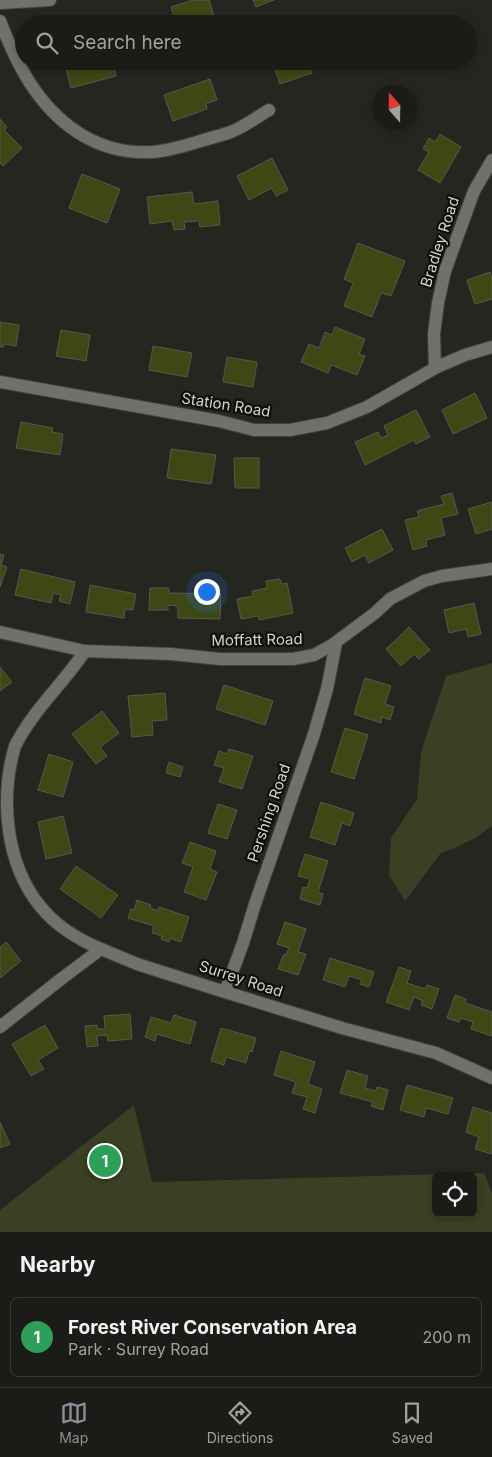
<!DOCTYPE html>
<meta charset="utf-8">
<style>
body{margin:0;font-family:Inter,sans-serif;background:#282924;color:#f1f3f6}
.controls{position:absolute;right:15px;bottom:15px;display:grid;overflow:hidden;border-radius:8px;box-shadow:0 2px 8px #0003}
.controls button{width:45px;height:45px;display:grid;place-items:center;padding:0;border:0;border-bottom:1px solid #393a36;background:#1b1c17;color:#f1f3f6;font:25px sans-serif}
.compass{position:absolute;left:372px;top:85px;width:45px;height:45px;border-radius:50%;background:#1b1c17;box-shadow:0 2px 8px #0003;rotate:340deg}
.you{position:absolute;left:206px;top:591px;width:18px;height:18px;margin:-12px;border:4px solid #fff;border-radius:50%;background:#1a73e8;box-shadow:0 0 0 8px #1a73e833}
.badge{display:grid;place-items:center;width:32px;height:32px;border-radius:50%;background:#8c9099;color:#fff;font-size:16px;font-weight:700}
.pin{position:absolute;translate:-50% -50%;border:2px solid #fff;box-shadow:0 1px 5px #0006}
.list{margin:0;padding:0;list-style:none}
h2{display:flex;justify-content:space-between;align-items:center;height:65px;margin:0;padding:0 20px;font-size:21px}
h2 small{font-size:16px;font-weight:400;color:#a0a1a1}
.list li{display:grid;grid-template-columns:32px 1fr auto;gap:15px;align-items:center;box-sizing:border-box;height:80px;margin:0 10px 10px;padding:0 10px;border:1px solid #393a36;border-radius:8px}
.list b{display:block;font-size:19px;white-space:nowrap}
.list p{margin:0;font-size:16px;white-space:nowrap;color:#a0a1a1}
.list em{font-size:16px;font-style:normal;color:#a0a1a1}
.icon{flex:none;width:28px;height:28px;fill:none;stroke:currentColor;stroke-width:2;stroke-linecap:round;stroke-linejoin:round}
.map{position:relative;flex:none;width:492px;height:1232px;overflow:hidden}
.search{position:absolute;background:#1b1c17;box-shadow:0 2px 8px #0003;left:15px;right:15px;top:15px;height:55px;display:flex;align-items:center;gap:12px;box-sizing:border-box;padding:0 18px;border-radius:28px;color:#a0a1a1;font-size:19px}
.sheet{height:155px;background:#1b1c17}
nav{display:flex;justify-content:space-around;align-items:center;box-sizing:border-box;height:70px;border-top:1px solid #393a36;background:#1b1c17;font-size:14px;color:#a0a1a1}
nav a{display:grid;justify-items:center;gap:2px}
nav .on{color:#8c9099}
.map>svg:first-child{display:block}
.green{fill:#394023;fill-rule:evenodd}
.building{fill:#3d4815;stroke:#565851}
.lines{fill:none;stroke-linecap:round;stroke-linejoin:round}
.street-casing{stroke:#41423d;stroke-width:14}
.street{stroke:#70726a;stroke-width:12}
.labels{text-anchor:middle;stroke-width:4.5;stroke-linejoin:round;paint-order:stroke}
.street-label{font-size:15px;fill:#d4d5d1;stroke:#0e0f0c}
</style>
<div class="map">
<svg width="492" height="1232" viewBox="0 0 492 1232">
<rect width="100%" height="100%" fill="#24261f"/>
<!-- green -->
<g class="green">
<polygon points="492,663 492,826 474,839 440,854 405,901 389,875 391,838 417,799 421,752 446,676"/>
<path d="M134 1105 152 1182 484 1173 492 1193V1232H0V1210ZM436 1176H473V1213H436Z"/>
</g>
<!-- building -->
<g class="building">
<polygon points="193,0 209,0 215,19 198,24 176,24 171,7"/>
<polygon points="253,0 274,0 256,7"/>
<polygon points="64,61 112,61 116,76 71,88"/>
<polygon points="272,61 308,61 312,73 280,84"/>
<polygon points="210,79 217,100 206,104 207,109 173,121 164,95"/>
<polygon points="0,119 7,127 4,130 22,148 3,166 0,163"/>
<polygon points="440,134 461,147 440,183 418,170 429,152 423,149 429,138 435,142"/>
<polygon points="272,158 288,190 276,196 272,188 249,200 237,176"/>
<polygon points="82,174 120,189 107,223 69,208"/>
<polygon points="192,192 194,204 218,201 220,225 200,227 199,221 184,222 185,229 174,230 172,221 150,224 147,197"/>
<polygon points="358,243 405,261 391,296 381,293 372,317 344,306 353,283 344,279"/>
<polygon points="490,272 492,279 492,299 475,304 467,280"/>
<polygon points="0,322 19,325 16,346 4,344 3,347 0,347"/>
<polygon points="335,327 365,339 359,354 365,356 357,375 331,365 328,373 301,362 309,344 319,348 325,332 332,335"/>
<polygon points="61,330 90,335 86,361 56,356"/>
<polygon points="153,346 192,353 187,377 149,370"/>
<polygon points="227,357 257,362 253,387 223,382"/>
<polygon points="475,393 487,418 453,434 442,410"/>
<polygon points="416,410 430,437 416,444 414,440 365,465 355,442 378,432 381,438 388,435 384,426"/>
<polygon points="21,422 53,428 52,432 63,434 60,455 16,448"/>
<polygon points="171,449 216,455 211,484 167,478"/>
<polygon points="234,458 259,458 259,488 235,488"/>
<polygon points="452,493 458,514 441,518 445,535 426,540 427,546 413,550 405,520 419,517 417,511 444,504 441,496"/>
<polygon points="492,502 492,529 476,534 468,509"/>
<polygon points="382,529 393,550 369,563 365,555 352,562 345,548"/>
<polygon points="0,554 4,555 1,565 7,567 0,587"/>
<polygon points="21,569 75,582 70,604 59,601 61,595 53,593 51,603 15,595"/>
<polygon points="280,579 282,584 287,583 293,613 259,620 258,616 241,619 237,599 253,596 252,591 267,588 266,581"/>
<polygon points="90,585 136,594 133,610 125,609 124,618 86,612"/>
<polygon points="150,588 169,588 169,593 221,594 220,619 178,618 178,606 168,605 168,610 149,610"/>
<polygon points="474,603 481,634 468,637 466,629 449,633 444,610"/>
<polygon points="409,627 430,650 419,659 414,654 401,666 386,649"/>
<polygon points="0,667 12,682 0,691"/>
<polygon points="365,678 391,686 385,704 394,707 390,720 382,717 381,723 354,714"/>
<polygon points="224,685 273,701 265,725 216,709"/>
<polygon points="165,693 167,720 152,721 153,735 132,737 128,696"/>
<polygon points="102,711 119,733 100,747 107,756 96,764 72,734"/>
<polygon points="345,728 368,735 354,779 331,772"/>
<polygon points="229,749 253,756 242,789 219,782 224,768 214,765 219,751 227,754"/>
<polygon points="49,754 73,762 63,797 38,790"/>
<polygon points="169,762 183,767 180,777 166,773"/>
<polygon points="321,802 354,813 350,826 342,823 335,845 310,837"/>
<polygon points="218,804 237,810 227,839 208,833"/>
<polygon points="63,816 72,853 46,859 38,822"/>
<polygon points="190,842 216,851 210,869 217,872 206,900 184,892 193,867 182,863"/>
<polygon points="305,854 328,861 318,892 323,894 320,905 300,899 303,887 307,888 310,879 298,876"/>
<polygon points="76,866 118,895 101,918 60,889"/>
<polygon points="137,900 151,905 150,908 158,911 159,907 189,917 181,942 170,938 169,942 161,939 162,936 152,933 154,926 128,918 131,909 134,910"/>
<polygon points="285,922 306,929 298,952 306,954 298,975 278,969 284,954 286,955 289,948 277,944"/>
<polygon points="6,942 21,961 0,978 0,947"/>
<polygon points="330,958 374,972 369,987 360,984 362,980 349,976 345,987 323,980"/>
<polygon points="399,967 411,971 407,983 425,989 427,985 439,989 432,1009 421,1005 423,1001 414,997 409,1010 386,1002"/>
<polygon points="455,995 466,999 465,1003 492,1012 492,1036 471,1029 473,1022 461,1018 459,1022 447,1018"/>
<polygon points="130,1014 132,1039 108,1041 107,1035 97,1036 98,1046 87,1047 85,1026 97,1025 97,1029 105,1029 104,1016"/>
<polygon points="174,1015 196,1022 190,1044 157,1034 155,1041 145,1037 151,1017 171,1023"/>
<polygon points="45,1025 58,1048 38,1060 44,1069 31,1076 12,1044"/>
<polygon points="221,1028 256,1038 252,1052 249,1051 246,1063 226,1057 224,1065 211,1061"/>
<polygon points="281,1051 315,1062 308,1084 322,1089 315,1113 303,1109 307,1097 292,1093 296,1082 274,1075"/>
<polygon points="347,1070 368,1076 365,1088 376,1091 377,1087 388,1090 383,1110 371,1106 373,1102 340,1093"/>
<polygon points="407,1085 453,1098 448,1114 426,1108 424,1117 400,1110"/>
<polygon points="473,1107 492,1113 492,1154 475,1149 479,1137 466,1132"/>
<polygon points="0,1122 10,1144 0,1148"/>
</g>
<g class="lines">
<!-- street casing -->
<g class="street-casing">
<g id="street">
<polyline points="0,3 50,0"/>
<path d="M0 21C9 44 19 68 34 89 62 129 102 155 152 152 169 151 187 145 204 140 213 137 224 135 233 131 245 126 257 117 269 110"/>
<polyline points="435,368 434,334 438,303 445,271 474,191 492,160"/>
<polyline points="0,382 219,421 254,430 290,430 327,423 367,407 437,367 465,355 492,347"/>
<polyline points="0,632 85,651 171,654 220,659 293,659 314,655 332,645 375,613 390,599 424,581 442,576 492,569"/>
<path d="M85 651C63 684 33 710 15 746 0 797 5 863 40 906 55 925 79 940 101 949"/>
<polyline points="225,992 243,943 255,904 314,734 327,689 336,643"/>
<polyline points="0,1027 61,979 101,949 137,964 225,992 342,1028 436,1053 492,1078"/>
</g>
</g>
<!-- street -->
<use href="#street" class="street"/>
</g>
<g class="labels">
<!-- street labels -->
<g class="street-label">
<text transform="translate(440 242) rotate(-72)" y="5">Bradley Road</text>
<text transform="translate(226 405) rotate(9)" y="5">Station Road</text>
<text transform="translate(257 640) rotate(-1)" y="5">Moffatt Road</text>
<text transform="translate(269 813) rotate(-71)" y="5">Pershing Road</text>
<text transform="translate(241 979) rotate(18)" y="5">Surrey Road</text>
</g>
</g>
</svg>
<div class="controls">
<button><svg class="icon" aria-label="locate" viewBox="0 0 24 24"><circle cx="12" cy="12" r="6"/><path d="M12 2v4M12 18v4M2 12h4M18 12h4"/></svg></button>
</div>
<svg class="compass" viewBox="-18 -18 36 36"><path d="M0-13l5 13h-10z" fill="#e53935"/><path d="M0 13l5-13h-10z" fill="#a0a1a1"/></svg>
<div class="you"></div>
<div class="pin badge" style="left:105px;top:1161px;background:#2e9e5b">1</div>
<div class="search"><svg class="icon" aria-label="search" viewBox="0 0 24 24"><circle cx="10" cy="10" r="6"/><path d="M15 15l6 6"/></svg>Search here</div>
</div>
<section class="sheet">
<h2>Nearby<small></small></h2>
<ul class="list">
<li><span class="badge" style="background:#2e9e5b">1</span><div><b>Forest River Conservation Area</b><p>Park · Surrey Road</p></div><em>200 m</em></li>
</ul>
</section>
<nav>
<a class="on"><svg class="icon" aria-label="map" viewBox="0 0 24 24"><path d="M3 6l6-2 6 2 6-2v14l-6 2-6-2-6 2zM9 4v14M15 6v14"/></svg>Map</a>
<a><svg class="icon" aria-label="directions" viewBox="0 0 24 24"><path d="M12 3l9 9-9 9-9-9zM9 14v-3h6M13 9l2 2-2 2"/></svg>Directions</a>
<a><svg class="icon" aria-label="saved" viewBox="0 0 24 24"><path d="M7 4h10v16l-5-4-5 4z"/></svg>Saved</a>
</nav>
